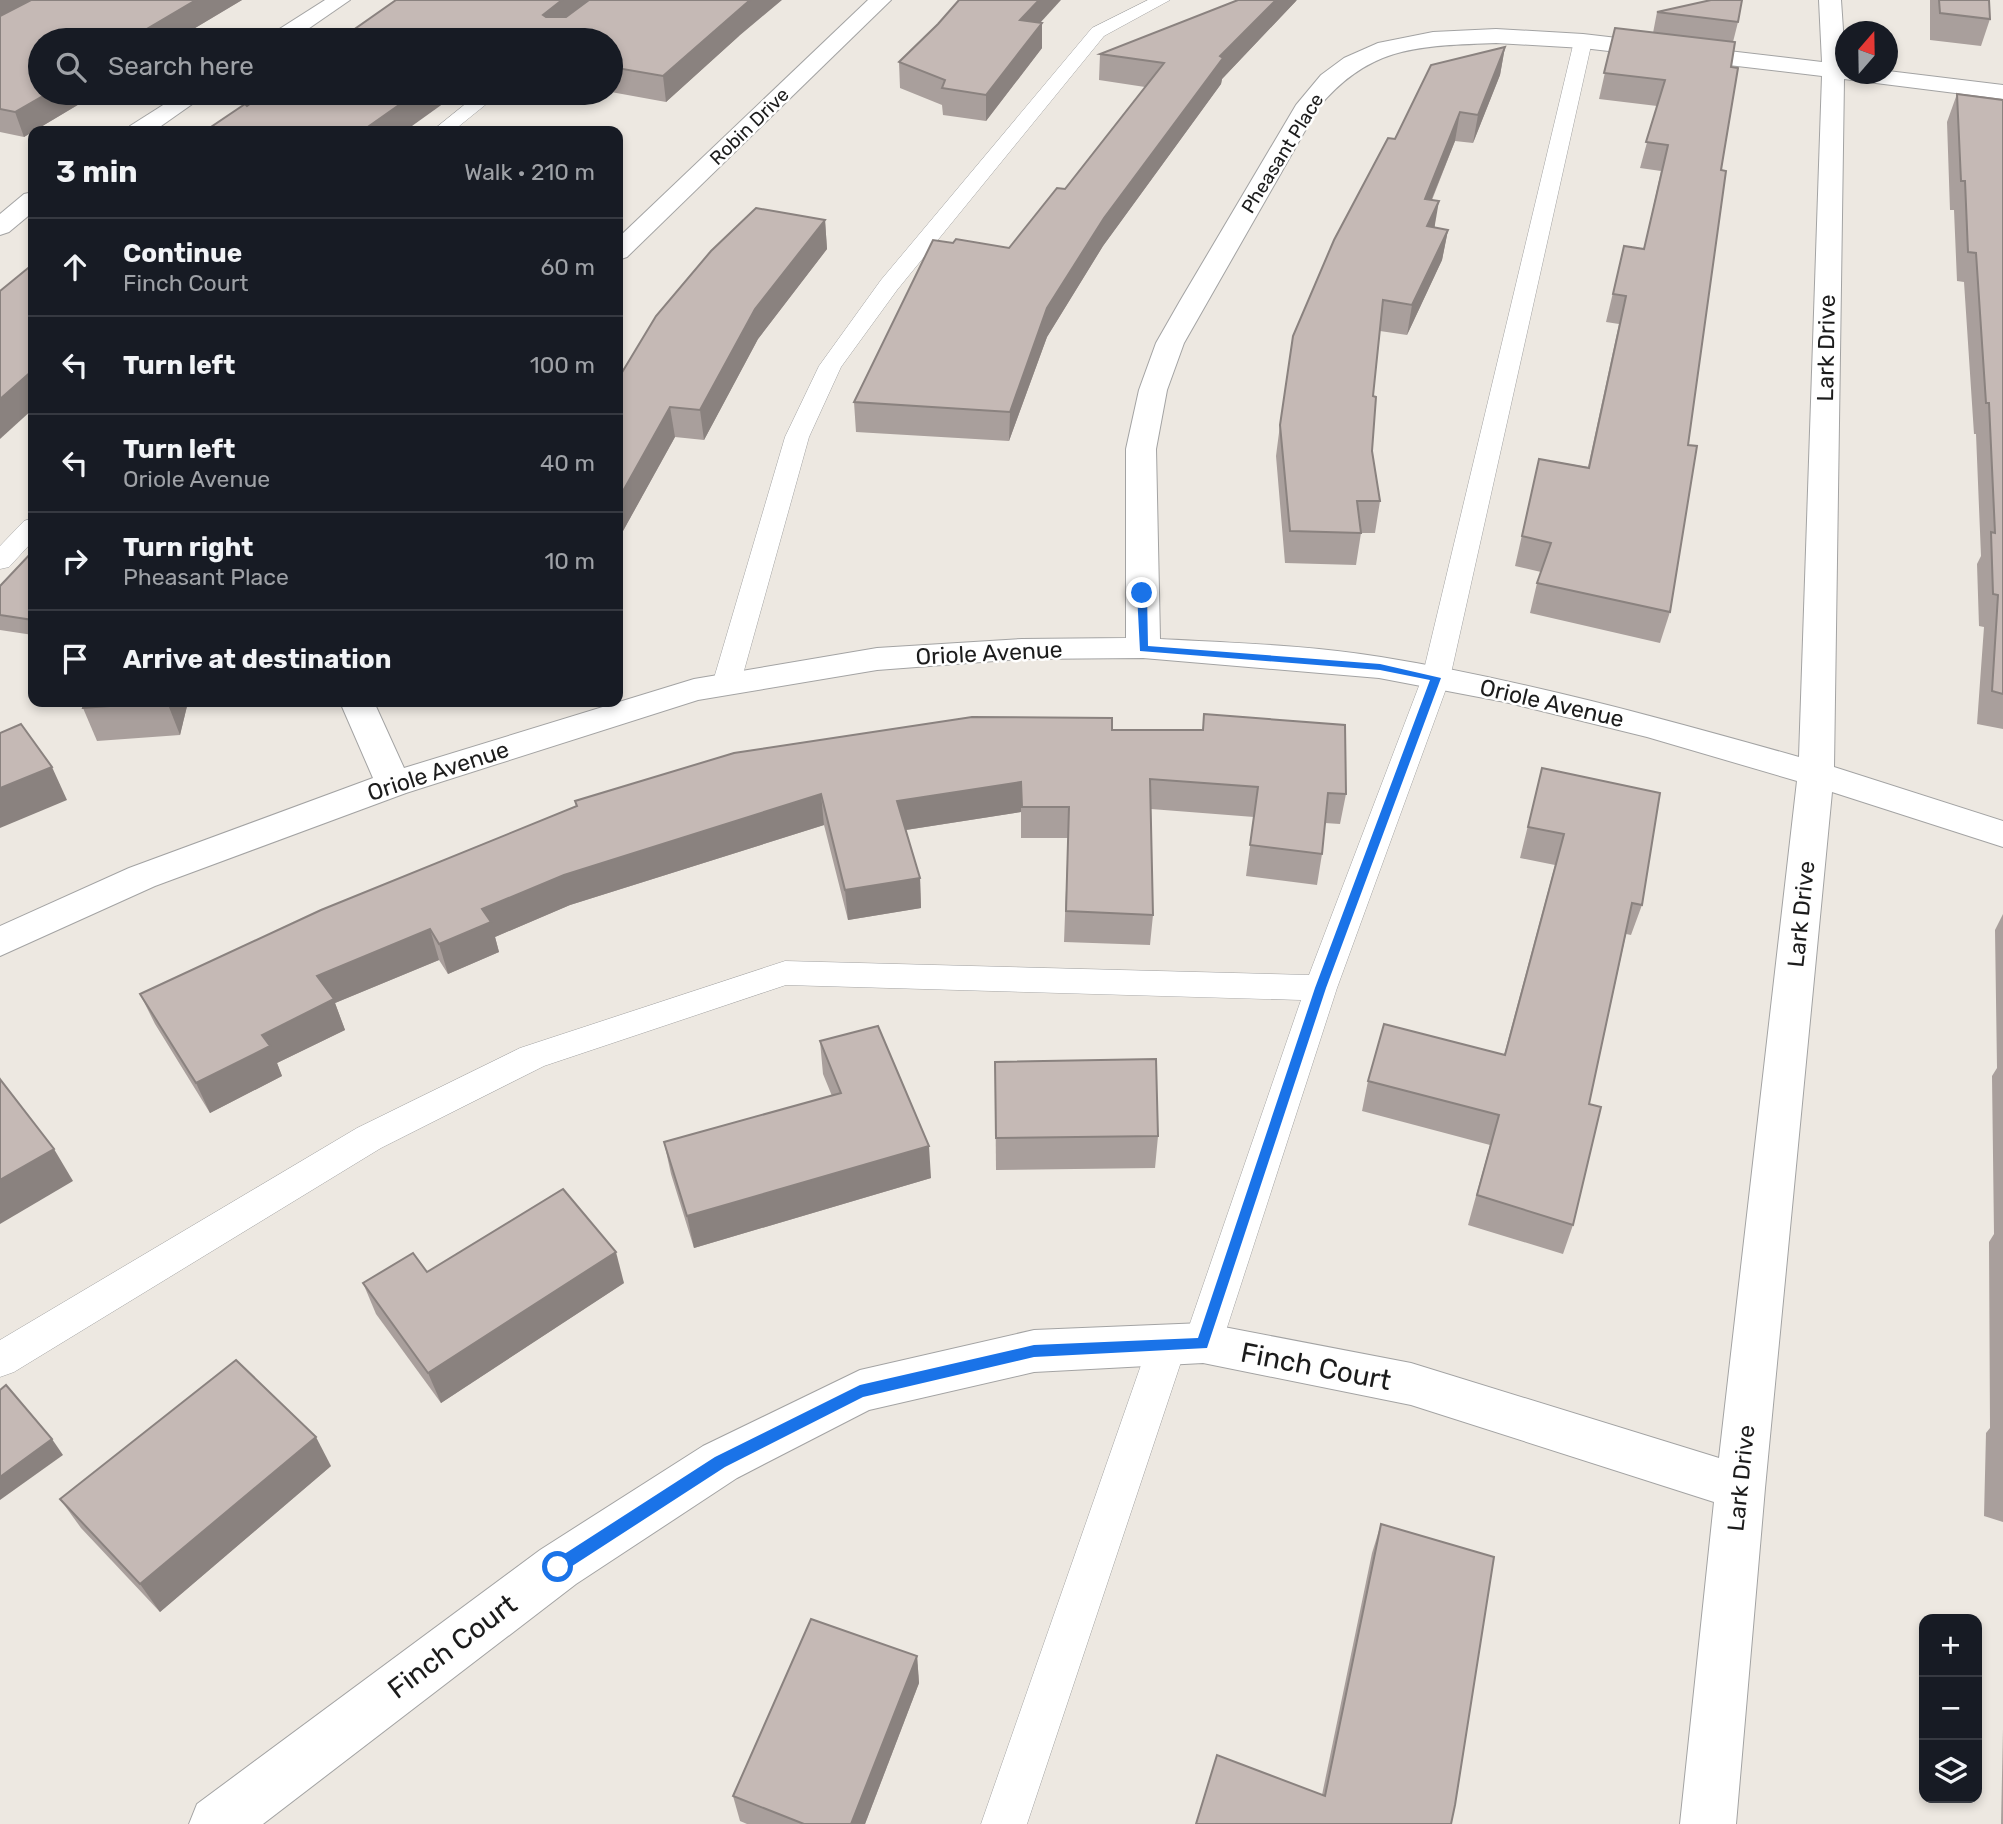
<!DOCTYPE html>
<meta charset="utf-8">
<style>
body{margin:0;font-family:Rubik,sans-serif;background:#20242c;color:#f1f3f6}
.controls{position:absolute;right:21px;bottom:21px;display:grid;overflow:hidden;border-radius:14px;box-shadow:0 4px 10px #0003}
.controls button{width:63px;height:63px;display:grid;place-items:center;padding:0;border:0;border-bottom:2px solid #363941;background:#171b24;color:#f1f3f6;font:35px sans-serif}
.compass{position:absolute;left:1835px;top:21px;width:63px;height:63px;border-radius:50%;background:#171b24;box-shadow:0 4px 10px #0003;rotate:20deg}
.stop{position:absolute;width:21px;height:21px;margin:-16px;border:5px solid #1a73e8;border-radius:50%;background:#fff}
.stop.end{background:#1a73e8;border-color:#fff;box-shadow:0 2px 7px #0008}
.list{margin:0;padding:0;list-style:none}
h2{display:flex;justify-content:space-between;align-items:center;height:91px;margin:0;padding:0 28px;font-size:30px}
h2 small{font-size:23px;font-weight:400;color:#9ea1a6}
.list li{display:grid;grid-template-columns:46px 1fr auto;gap:21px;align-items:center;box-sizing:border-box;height:98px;padding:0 28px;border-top:2px solid #363941}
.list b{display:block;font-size:26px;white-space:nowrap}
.list p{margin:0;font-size:23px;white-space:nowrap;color:#9ea1a6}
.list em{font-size:23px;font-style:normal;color:#9ea1a6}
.icon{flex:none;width:38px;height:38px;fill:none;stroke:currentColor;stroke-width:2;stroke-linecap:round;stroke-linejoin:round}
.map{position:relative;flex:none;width:2003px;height:1824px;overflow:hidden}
.search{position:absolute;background:#171b24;box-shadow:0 4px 10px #0003;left:28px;top:28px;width:595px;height:77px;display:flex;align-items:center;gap:18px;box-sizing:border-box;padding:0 24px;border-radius:38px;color:#9ea1a6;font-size:26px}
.panel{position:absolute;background:#171b24;box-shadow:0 4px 10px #0003;left:28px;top:126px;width:595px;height:581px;border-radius:14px}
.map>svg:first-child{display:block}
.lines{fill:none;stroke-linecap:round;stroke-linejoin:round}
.service-casing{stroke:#a3a3a3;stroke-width:1}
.minor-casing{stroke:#a3a3a3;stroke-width:2}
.service{fill:#fff;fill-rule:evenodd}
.minor{fill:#fff;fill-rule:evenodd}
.wall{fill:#a99f9c}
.shaded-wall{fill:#8a827f}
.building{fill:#c5b9b5;stroke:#8a827f;stroke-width:2}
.route{fill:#1a73e8}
.labels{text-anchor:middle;stroke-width:5;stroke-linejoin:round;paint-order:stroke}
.far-street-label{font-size:19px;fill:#1c1c1c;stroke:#fff}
.street-label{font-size:23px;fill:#1c1c1c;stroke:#fff}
.near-street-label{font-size:28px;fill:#1c1c1c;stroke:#fff}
</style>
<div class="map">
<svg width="2003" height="1824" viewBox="0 0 2003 1824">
<rect width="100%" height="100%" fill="#ede8e1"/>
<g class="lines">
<!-- service casing -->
<g class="service-casing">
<g id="service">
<polygon points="1148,0 1170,0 1104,36 897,290 841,367 809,437 740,685 736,691 726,694 716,691 712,685 785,437 819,366 881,280 1092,28"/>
<polygon points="1583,36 1592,41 1450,678 1337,988 1222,1343 1217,1355 1203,1360 1189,1355 1186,1347 1027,1824 981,1824 1148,1345 1153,1333 1167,1328 1181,1333 1184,1341 1301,1000 786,985 544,1066 381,1148 14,1372 0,1377 0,1340 357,1128 520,1048 785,961 1309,975 1422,678 1574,41"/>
<polygon points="479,93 500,93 453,131 432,131"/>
<polygon points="33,518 33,541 9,567 0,569 0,546 24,521"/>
</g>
</g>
<!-- minor casing -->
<g class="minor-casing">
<g id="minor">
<polygon points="325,0 350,0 292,40 267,40 270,35"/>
<polygon points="868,0 891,0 627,257 618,260 618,238"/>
<path d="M1819 0H1841L1846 74H1888V71L2003 85V99L1844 79 1834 767 2003 821V847L1832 792 1765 1488 1736 1824H1680L1714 1502 1411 1405 1203 1363 1034 1372 869 1410 737 1478 576 1584 263 1824H189L197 1804 540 1550 703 1446 860 1370 1034 1330 1203 1323 1411 1363 1719 1458 1797 781 1647 737 1505 702 1379 678 1143 658 1022 659 877 670 698 700 406 793 155 886 0 956V926L129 868 373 778 340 702H374L404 768 694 679 877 648 1022 639 1126 638V449L1139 390 1156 343 1180 301 1296 105 1321 75 1344 58 1378 43 1433 32 1496 29 1583 34 1822 62ZM1496 43 1583 48 1822 76 1799 757C1661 718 1523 680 1381 657 1309 645 1233 643 1160 639L1156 449 1167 390 1184 343 1318 108C1370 45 1420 46 1496 43Z"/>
<polygon points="182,93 208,93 154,131 126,131 130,126"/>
<polygon points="33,192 33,212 9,232 0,235 0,214 24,194"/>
</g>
</g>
<!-- service -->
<use href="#service" class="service"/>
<!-- minor -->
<use href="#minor" class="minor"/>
</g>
<!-- wall -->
<g class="wall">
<polygon points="0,0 242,0 175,40 40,40 84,95 86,100 24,137 0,132"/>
<polygon points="1930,0 1989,0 1990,19 1981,46 1930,40"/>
<polygon points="1296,1 1222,79 1221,84 1103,246 1047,337 1009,441 856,432 854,402 953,243 1009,248 1065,189 1145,87 1099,80 1100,54"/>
<polygon points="1657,12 1738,22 1733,42 1721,170 1688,445 1670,612 1660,643 1530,613 1537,583 1541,572 1515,566 1539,459 1588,467 1619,324 1606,322 1624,246 1644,249 1661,171 1640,168 1657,106 1599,99 1615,28 1653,33"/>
<polygon points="1040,22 1042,23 1042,48 986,121 943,115 942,105 900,88 899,62"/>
<polygon points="739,36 666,102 611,92 611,40"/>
<polygon points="1505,47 1500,75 1473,143 1455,141 1432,200 1435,228 1448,230 1442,260 1407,335 1380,331 1373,396 1372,451 1380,501 1375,533 1361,533 1356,565 1285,563 1276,456 1280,425 1395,139"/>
<polygon points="1957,94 2003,100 2003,729 1977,724 1984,627 1979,626 1977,564 1981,556 1976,434 1974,434 1964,282 1957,281 1954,210 1950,210 1947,122"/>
<polygon points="825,220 827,249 758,339 704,440 675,437 618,540 618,379"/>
<polygon points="33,551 33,635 0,630 0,586"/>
<polygon points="85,702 188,702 180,735 97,741 83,708"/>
<polygon points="1112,730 1346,794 1340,824 1325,823 1322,854 1317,885 1246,876 1254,817 1151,809 1153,915 1150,945 1064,942 1068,838 1021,838 1021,812 906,830 920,878 921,908 848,920 824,825 570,905 495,937 499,952 448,974 439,960 335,1003 345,1030 277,1063 282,1076 210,1113 155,1024 140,994 576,807 575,801"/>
<polygon points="1542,768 1642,905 1631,935 1626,934 1589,1104 1573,1225 1563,1254 1468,1225 1490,1145 1362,1111 1368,1081 1504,1055 1555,865 1520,858"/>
<polygon points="2003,914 2003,1522 1984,1516 1986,1433 1990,1428 1989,1242 1994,1234 1992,1076 1997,1068 1995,930"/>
<polygon points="820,1041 931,1178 694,1248 671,1174 664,1142 832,1096 823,1074"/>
<polygon points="995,1062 1158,1136 1155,1168 996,1170"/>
<polygon points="427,1272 624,1283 441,1403 376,1314 363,1283"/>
<polygon points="331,1466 160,1612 81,1528 60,1499"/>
<polygon points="1381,1524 1451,1824 1322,1795 1372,1553"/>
<polygon points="917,1656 919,1683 865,1824 747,1824 740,1821 733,1796"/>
<polygon points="2003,1729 2003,1824 2001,1824"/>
</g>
<!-- shaded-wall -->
<g class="shaded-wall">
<polygon points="0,0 49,0 0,27"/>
<polygon points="196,0 242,0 175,40 128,40"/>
<polygon points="562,0 596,0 547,40 543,15"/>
<polygon points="750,0 782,0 739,36 666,102 663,76"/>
<polygon points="1039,0 1061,0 1020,45 1020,20"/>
<polygon points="1276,0 1297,0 1222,79 1221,84 1103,246 1047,337 1009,441 1010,412 1047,308 1104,218 1220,56"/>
<polygon points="1042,23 1042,48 986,121 986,95"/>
<polygon points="1505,47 1500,75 1473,143 1478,115"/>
<polygon points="48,93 88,93 84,95 86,100 24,137 15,112"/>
<polygon points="416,93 458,93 405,131 362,131"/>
<polygon points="1460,112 1455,141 1420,228 1425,199"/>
<polygon points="1439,201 1434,230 1427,226"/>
<polygon points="825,220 827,249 758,339 704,440 700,410 755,309"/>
<polygon points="1448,230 1442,260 1407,335 1412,305"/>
<polygon points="33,370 33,409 0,439 0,399"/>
<polygon points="670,407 675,437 618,540 618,500"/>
<polygon points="167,702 188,702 180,735"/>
<polygon points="52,767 67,800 0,828 0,788"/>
<polygon points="1021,782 1021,812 899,831 897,801"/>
<polygon points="821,794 824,825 570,905 495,937 499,952 448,974 439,944 482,909 564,875"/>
<polygon points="920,878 921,908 848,920 845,890"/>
<polygon points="430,929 439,960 335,1003 345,1030 277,1063 282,1076 210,1113 196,1083 262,1035 317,976"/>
<polygon points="929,1146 931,1178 694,1248 687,1216"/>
<polygon points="54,1149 73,1181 0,1224 0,1180"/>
<polygon points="616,1252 624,1283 441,1403 428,1373"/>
<polygon points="316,1437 331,1466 160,1612 140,1584"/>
<polygon points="52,1439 63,1455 0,1500 0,1477"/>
<polygon points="917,1656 919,1683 865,1824 851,1824"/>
</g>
<!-- building -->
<g class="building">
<polygon points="31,0 196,0 128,40 40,40 40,93 48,93 15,112 0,109 0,16"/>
<polygon points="396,0 562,0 543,15 546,17 566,17 589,0 750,0 663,76 611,67 611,40 339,40"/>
<polygon points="959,0 1039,0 1020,20 1042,23 986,95 942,88 945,80 899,62 938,24"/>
<polygon points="1238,0 1276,0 1220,56 1223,58 1104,218 1047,308 1010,412 854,402 933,240 953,243 956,239 1009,248 1057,188 1065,189 1164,63 1100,54"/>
<polygon points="1711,0 1742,0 1738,22 1657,12"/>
<polygon points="1939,0 1989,0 1990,19 1940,13"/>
<polygon points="1615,28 1735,42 1731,67 1738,68 1721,170 1726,171 1688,445 1697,446 1670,612 1537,583 1551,543 1522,536 1539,459 1589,468 1626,296 1613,294 1624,246 1644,249 1668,145 1646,142 1665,80 1604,73"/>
<polygon points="1505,47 1478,115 1460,112 1425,199 1439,201 1427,226 1448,230 1412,305 1383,300 1373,396 1376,397 1372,451 1380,501 1357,501 1361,533 1290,531 1280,425 1293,336 1334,240 1388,138 1395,139 1431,65"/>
<polygon points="265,93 416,93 362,131 205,131 245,104 247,106"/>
<polygon points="1957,94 2003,100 2003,694 1992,691 1998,595 1993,594 1991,532 1995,533 1989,403 1986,403 1976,253 1968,252 1965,181 1961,181"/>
<polygon points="756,208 825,220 755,309 700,410 670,407 618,500 618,379 656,316 711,251"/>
<polygon points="33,264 33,370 0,399 0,291"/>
<polygon points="33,551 33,620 0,615 0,586"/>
<polygon points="85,702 167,702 83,708"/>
<polygon points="1204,714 1345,725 1346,794 1328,793 1322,854 1250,845 1258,787 1150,779 1153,915 1066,911 1069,807 1022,807 1021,782 897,801 920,878 845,890 821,794 564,875 482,909 491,922 439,944 430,929 317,976 334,999 262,1035 270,1046 196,1083 140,994 321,910 577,806 575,801 734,753 972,717 1112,718 1112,730 1203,730"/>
<polygon points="21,724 52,767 0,788 0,733"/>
<polygon points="1542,768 1660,793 1642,905 1632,903 1589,1104 1601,1107 1573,1225 1477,1195 1499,1115 1368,1081 1384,1024 1505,1055 1564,834 1528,827"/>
<polygon points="878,1026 929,1146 687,1216 664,1142 841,1093 820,1041"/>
<polygon points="1156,1059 1158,1136 996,1138 995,1062"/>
<polygon points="0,1079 54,1149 0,1180"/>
<polygon points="563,1189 616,1252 428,1373 363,1283 413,1253 427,1272"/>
<polygon points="236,1360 316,1437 140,1584 60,1499"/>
<polygon points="6,1385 52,1439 0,1477 0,1390"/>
<polygon points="1381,1524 1494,1557 1455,1805 1451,1824 1196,1824 1217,1755 1325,1796"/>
<polygon points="811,1619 917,1656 851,1824 804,1824 733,1796"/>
</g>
<!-- route -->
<polygon class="route" points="1142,590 1147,593 1148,646 1380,664 1441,678 1326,988 1207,1348 1034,1357 863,1397 725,1467 563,1572 558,1574 552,1572 550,1567 552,1562 715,1457 860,1385 1034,1345 1198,1338 1315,988 1430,680 1380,670 1140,651 1137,593"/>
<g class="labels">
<!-- far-street labels -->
<g class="far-street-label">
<text transform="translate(749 126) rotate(-44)" y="7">Robin Drive</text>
<text transform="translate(1282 153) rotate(-58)" y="7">Pheasant Place</text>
</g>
<!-- street labels -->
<g class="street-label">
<text transform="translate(1826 348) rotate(-89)" y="8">Lark Drive</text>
<text transform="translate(989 653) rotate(-3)" y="8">Oriole Avenue</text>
<text transform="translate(1552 703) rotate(13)" y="8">Oriole Avenue</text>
<text transform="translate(438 771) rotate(-18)" y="8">Oriole Avenue</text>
<text transform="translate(1801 914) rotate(-84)" y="8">Lark Drive</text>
<text transform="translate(1741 1478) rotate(-84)" y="8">Lark Drive</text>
</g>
<!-- near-street labels -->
<g class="near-street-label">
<text transform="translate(1316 1366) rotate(11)" y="10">Finch Court</text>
<text transform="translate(452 1646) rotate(-37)" y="10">Finch Court</text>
</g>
</g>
</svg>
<div class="controls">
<button>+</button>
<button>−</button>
<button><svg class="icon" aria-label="layers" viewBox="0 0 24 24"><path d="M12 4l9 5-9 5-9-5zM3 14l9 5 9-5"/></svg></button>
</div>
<svg class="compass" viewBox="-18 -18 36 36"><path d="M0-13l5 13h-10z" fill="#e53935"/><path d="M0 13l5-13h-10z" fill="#9ea1a6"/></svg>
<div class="stop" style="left:558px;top:1567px"></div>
<div class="stop end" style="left:1142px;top:593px"></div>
<div class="search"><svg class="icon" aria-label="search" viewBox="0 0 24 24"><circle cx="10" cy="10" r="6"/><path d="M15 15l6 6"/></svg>Search here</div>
<section class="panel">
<h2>3 min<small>Walk · 210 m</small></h2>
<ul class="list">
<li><svg class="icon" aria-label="ahead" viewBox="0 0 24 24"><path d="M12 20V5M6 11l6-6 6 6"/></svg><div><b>Continue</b><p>Finch Court</p></div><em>60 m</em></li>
<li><svg class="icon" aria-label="left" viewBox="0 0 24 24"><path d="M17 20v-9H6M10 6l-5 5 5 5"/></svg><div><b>Turn left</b></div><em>100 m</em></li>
<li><svg class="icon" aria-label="left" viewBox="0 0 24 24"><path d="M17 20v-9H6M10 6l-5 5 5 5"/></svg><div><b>Turn left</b><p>Oriole Avenue</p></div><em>40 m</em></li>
<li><svg class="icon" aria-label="right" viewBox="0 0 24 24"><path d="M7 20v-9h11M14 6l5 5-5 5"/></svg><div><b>Turn right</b><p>Pheasant Place</p></div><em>10 m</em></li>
<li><svg class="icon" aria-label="arrive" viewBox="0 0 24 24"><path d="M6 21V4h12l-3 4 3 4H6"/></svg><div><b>Arrive at destination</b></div></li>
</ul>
</section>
</div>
